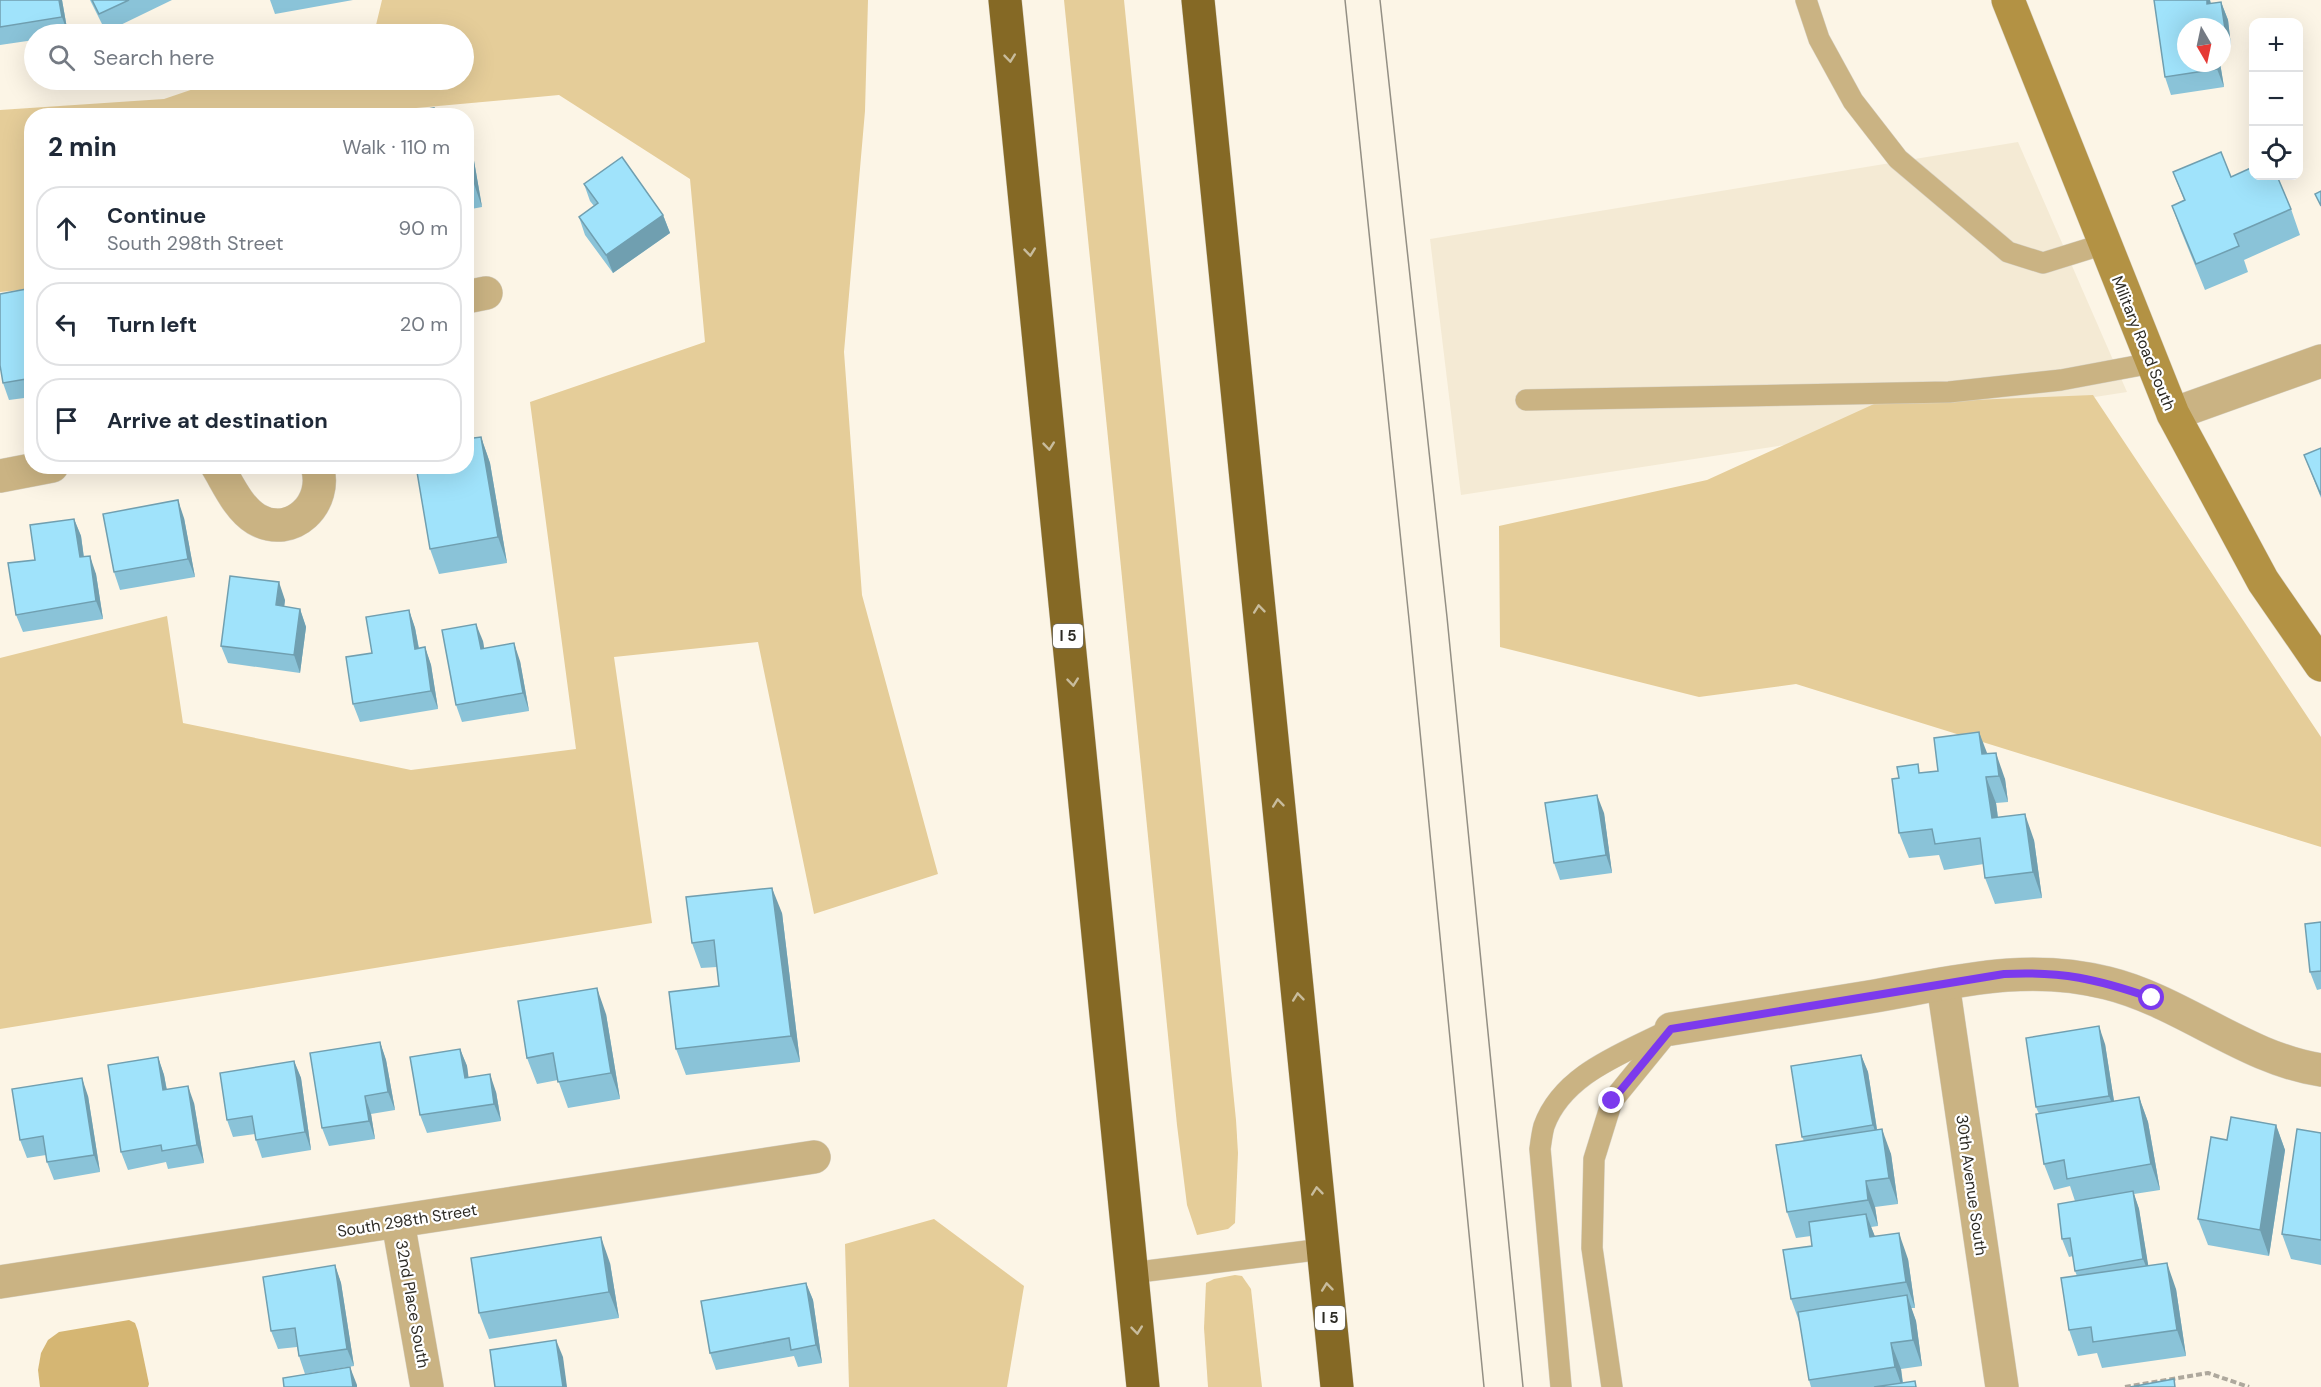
<!DOCTYPE html>
<meta charset="utf-8">
<style>
body{margin:0;font-family:"DM Sans",sans-serif;background:#f6f6f7;color:#1f2937}
.controls{position:absolute;right:18px;top:18px;display:grid;overflow:hidden;border-radius:12px;box-shadow:0 6px 24px #0002}
.controls button{width:54px;height:54px;display:grid;place-items:center;padding:0;border:0;border-bottom:2px solid #e0e1e3;background:#fff;color:#1f2937;font:30px sans-serif}
.compass{position:absolute;left:2177px;top:18px;width:54px;height:54px;border-radius:50%;background:#fff;box-shadow:0 6px 24px #0002;rotate:171deg}
.stop{position:absolute;width:18px;height:18px;margin:-14px;border:4px solid #7c3aed;border-radius:50%;background:#fff}
.stop.end{background:#7c3aed;border-color:#fff;box-shadow:0 2px 6px #0008}
.list{margin:0;padding:0;list-style:none}
h2{display:flex;justify-content:space-between;align-items:center;height:78px;margin:0;padding:0 24px;font-size:26px}
h2 small{font-size:20px;font-weight:400;color:#747a83}
.list li{display:grid;grid-template-columns:39px 1fr auto;gap:18px;align-items:center;box-sizing:border-box;height:84px;margin:0 12px 12px;padding:0 12px;border:2px solid #e0e1e3;border-radius:24px}
.list b{display:block;font-size:22px;white-space:nowrap}
.list p{margin:0;font-size:20px;white-space:nowrap;color:#747a83}
.list em{font-size:20px;font-style:normal;color:#747a83}
.icon{flex:none;width:33px;height:33px;fill:none;stroke:currentColor;stroke-width:2;stroke-linecap:round;stroke-linejoin:round}
.map{position:relative;flex:none;width:2321px;height:1387px;overflow:hidden}
.search{position:absolute;background:#fff;box-shadow:0 6px 24px #0002;left:24px;top:24px;width:450px;height:66px;display:flex;align-items:center;gap:15px;box-sizing:border-box;padding:0 21px;border-radius:33px;color:#747a83;font-size:22px}
.panel{position:absolute;background:#fff;box-shadow:0 6px 24px #0002;left:24px;top:108px;width:450px;height:366px;border-radius:24px}
.map>svg:first-child{display:block}
.built{fill:#f4ead4}
.green{fill:#e5cd99}
.water{fill:#d5b673}
.lines{fill:none;stroke-linecap:round;stroke-linejoin:round}
.service-casing{stroke:#d7d1c3;stroke-width:22}
.minor-casing{stroke:#d7d1c3;stroke-width:34}
.secondary-casing{stroke:#d7d1c3;stroke-width:34}
.motorway-casing{stroke:#d7d1c3;stroke-width:34}
.path{stroke:#aea89d;stroke-width:4;stroke-dasharray:6 3;stroke-linecap:butt}
.service{stroke:#cab383;stroke-width:21}
.minor{stroke:#cab383;stroke-width:33}
.secondary{stroke:#b39244;stroke-width:33}
.motorway{stroke:#856925;stroke-width:33}
.tram{stroke:#938f84;stroke-width:1.5}
.wall{fill:#8ac3d8}
.shaded-wall{fill:#709fb0}
.building{fill:#a0e3fb;stroke:#709fb0;stroke-width:1.5}
.oneway{stroke:#c8bc9d}
.route{stroke:#7c3aed;stroke-width:8}
.labels{text-anchor:middle;stroke-width:4.5;stroke-linejoin:round;paint-order:stroke}
.shield{fill:#fff;stroke:#6c6b66;stroke-width:1.5}
.shield-label{font-size:15px;font-weight:bold;fill:#2d2b25}
.street-label{font-size:16px;fill:#2d2b25;stroke:#fff}
</style>
<div class="map">
<svg width="2321" height="1387" viewBox="0 0 2321 1387">
<rect width="100%" height="100%" fill="#fcf5e6"/>
<!-- built -->
<polygon class="built" points="2018,142 2127,392 1461,495 1430,239"/>
<!-- green -->
<g class="green">
<polygon points="382,0 868,0 865,111 844,352 862,595 938,874 814,914 758,642 614,657 652,923 0,1029 0,658 167,616 183,723 411,770 576,749 530,402 705,342 690,179 559,95 372,112 365,116 32,116 31,289 0,292 0,110 164,99 220,80 464,80 464,34 350,34 376,25"/>
<polygon points="1064,0 1124,0 1236,1120 1238,1153 1235,1223 1228,1229 1197,1235 1187,1205 1177,1125"/>
<polygon points="2093,395 2321,737 2321,847 1796,684 1699,697 1500,647 1499,526 1707,480 1874,404"/>
<polygon points="934,1219 1024,1286 1007,1387 849,1387 845,1244"/>
<polygon points="1235,1275 1242,1276 1251,1289 1262,1387 1208,1387 1204,1328 1206,1283 1214,1279"/>
</g>
<!-- water -->
<polygon class="water" points="129,1320 135,1323 138,1331 149,1384 148,1387 40,1387 38,1370 41,1353 48,1340 59,1332"/>
<g class="lines">
<!-- service casing -->
<g class="service-casing">
<g id="service">
<polyline points="1806,0 1819,39 1853,101 1898,159 2008,252 2043,263 2104,244"/>
<polyline points="1526,400 1949,392 2061,380 2152,363"/>
<polyline points="1131,1273 1323,1249"/>
<path d="M1561 1387 1540 1149C1541 1142 1542 1133 1544 1126 1563 1073 1625 1053 1671 1029"/>
<polyline points="1612,1387 1592,1248 1594,1159 1612,1101 1665,1036"/>
</g>
</g>
<!-- minor casing -->
<g class="minor-casing">
<g id="minor">
<polyline points="466,297 486,293"/>
<polyline points="2173,414 2321,361"/>
<path d="M217 466C228 484 238 508 256 519 292 540 329 503 317 466"/>
<polyline points="0,476 52,466"/>
<polyline points="1943,984 2002,1387"/>
<path d="M1671 1029C1737 1018 1803 1008 1869 997 1951 983 2024 962 2107 983 2181 1001 2246 1059 2321 1070"/>
<polyline points="398,1222 427,1387"/>
<polyline points="0,1282 814,1157"/>
</g>
</g>
<!-- secondary casing -->
<g class="secondary-casing">
<polyline id="secondary" points="2008,0 2173,414 2263,581 2321,665"/>
</g>
<!-- motorway casing -->
<g class="motorway-casing">
<g id="motorway">
<polyline points="1005,0 1143,1387"/>
<polyline points="1198,0 1337,1387"/>
</g>
</g>
<!-- path -->
<polyline class="path" points="2125,1387 2208,1373 2249,1387"/>
<!-- service -->
<use href="#service" class="service"/>
<!-- minor -->
<use href="#minor" class="minor"/>
<!-- secondary -->
<use href="#secondary" class="secondary"/>
<!-- motorway -->
<use href="#motorway" class="motorway"/>
<!-- tram -->
<g class="tram">
<polyline points="1345,0 1410,629 1484,1387"/>
<polyline points="1380,0 1447,617 1523,1387"/>
</g>
</g>
<!-- wall -->
<g class="wall">
<polygon points="0,0 62,0 68,34 34,34 34,40 0,45"/>
<polygon points="90,0 172,0 106,32"/>
<polygon points="270,0 353,0 275,14"/>
<polygon points="2154,0 2210,0 2211,4 2221,2 2228,20 2231,46 2222,48 2222,27 2186,27 2186,63 2220,63 2224,87 2171,95 2165,77"/>
<polygon points="466,137 473,155 482,207 466,210"/>
<polygon points="2173,172 2231,177 2291,209 2300,235 2244,260 2248,272 2205,290 2181,231 2172,206 2184,200"/>
<polygon points="584,184 663,215 670,233 613,273 585,235 579,217 594,206 590,201"/>
<polygon points="32,288 32,397 9,400 3,383"/>
<polygon points="481,437 490,463 507,563 439,574 430,549"/>
<polygon points="2321,448 2321,498 2304,455"/>
<polygon points="184,518 195,577 120,590 114,572"/>
<polygon points="74,519 81,536 84,557 96,574 103,619 23,632 16,615 35,560"/>
<polygon points="285,600 284,607 300,609 306,627 300,673 228,663 221,646"/>
<polygon points="409,610 415,628 419,648 425,647 431,665 438,709 360,722 353,704 372,653"/>
<polygon points="483,641 484,649 520,661 529,711 462,722 456,705"/>
<polygon points="1987,754 2005,779 2008,802 1996,803 1998,817 2034,840 2042,898 1995,904 1985,878 1984,864 1944,870 1939,855 1909,858 1899,833 1899,778 1921,773 1938,771"/>
<polygon points="1604,813 1612,873 1560,880 1554,863"/>
<polygon points="782,913 800,1062 686,1075 676,1049 719,986 717,967 701,968 692,943"/>
<polygon points="2321,922 2321,989 2317,990 2310,972"/>
<polygon points="606,1014 620,1099 568,1108 558,1080 537,1084 527,1058"/>
<polygon points="380,1042 386,1060 395,1110 371,1114 375,1139 329,1146 322,1128"/>
<polygon points="2105,1044 2114,1101 2139,1097 2148,1122 2160,1190 2134,1194 2139,1209 2148,1266 2176,1289 2186,1356 2102,1368 2097,1353 2078,1356 2069,1330 2077,1276 2075,1271 2073,1256 2069,1257 2062,1239 2075,1201 2070,1186 2054,1190 2044,1164 2039,1114 2036,1107"/>
<polygon points="460,1049 467,1066 468,1077 496,1092 501,1121 427,1133 420,1115"/>
<polygon points="1861,1055 1868,1072 1877,1129 1891,1154 1898,1204 1875,1207 1878,1226 1871,1227 1875,1237 1908,1259 1915,1308 1911,1308 1916,1321 1922,1366 1901,1369 1903,1382 1917,1387 1811,1387 1809,1380 1800,1324 1791,1299 1812,1246 1811,1236 1796,1238 1787,1212 1804,1141 1802,1137"/>
<polygon points="158,1057 164,1075 167,1090 194,1103 204,1163 168,1169 166,1162 128,1170 121,1152"/>
<polygon points="294,1061 301,1078 311,1150 262,1158 256,1140 255,1134 233,1137 227,1120"/>
<polygon points="88,1096 100,1172 54,1180 47,1162 46,1155 27,1158 20,1140"/>
<polygon points="2276,1125 2285,1150 2269,1256 2208,1245 2198,1219 2227,1140"/>
<polygon points="2321,1133 2321,1265 2291,1259 2282,1234"/>
<polygon points="610,1263 619,1318 489,1339 479,1313"/>
<polygon points="335,1265 341,1283 354,1366 305,1374 299,1356 297,1347 278,1349 271,1331"/>
<polygon points="806,1283 813,1300 822,1363 798,1367 794,1356 716,1370 710,1353"/>
</g>
<!-- shaded-wall -->
<g class="shaded-wall">
<polygon points="59,0 62,0 68,34 62,17"/>
<polygon points="2207,0 2210,0 2214,22 2207,4"/>
<polygon points="2221,2 2228,20 2231,46 2225,29"/>
<polygon points="2217,63 2220,63 2224,87 2217,69"/>
<polygon points="466,137 473,155 482,207 473,181 466,146"/>
<polygon points="663,215 670,233 613,273 606,255"/>
<polygon points="481,437 490,463 507,563 498,537"/>
<polygon points="178,500 184,518 195,577 188,559"/>
<polygon points="74,519 81,536 86,575 80,557"/>
<polygon points="90,556 96,574 103,619 96,601"/>
<polygon points="279,582 285,600 282,623 276,605"/>
<polygon points="300,609 306,627 300,673 294,655"/>
<polygon points="409,610 415,628 422,667 415,649"/>
<polygon points="476,624 483,641 487,667 481,649"/>
<polygon points="514,643 520,661 529,711 523,693"/>
<polygon points="425,647 431,665 438,709 431,691"/>
<polygon points="1979,732 1989,758 1982,754"/>
<polygon points="1996,753 2005,779 2008,802 1999,776"/>
<polygon points="1986,777 1996,803 2001,844 1992,818"/>
<polygon points="1597,795 1604,813 1612,873 1606,855"/>
<polygon points="2025,814 2034,840 2042,898 2033,872"/>
<polygon points="772,888 782,913 800,1062 791,1036"/>
<polygon points="597,988 606,1014 620,1099 611,1073"/>
<polygon points="2099,1026 2105,1044 2116,1114 2109,1096"/>
<polygon points="380,1042 386,1060 395,1110 388,1092"/>
<polygon points="460,1049 467,1066 471,1095 465,1078"/>
<polygon points="1861,1055 1868,1072 1879,1143 1873,1125"/>
<polygon points="158,1057 164,1075 170,1108 163,1090"/>
<polygon points="294,1061 301,1078 311,1150 305,1132"/>
<polygon points="490,1074 496,1092 501,1121 494,1104"/>
<polygon points="82,1078 88,1096 100,1172 94,1155"/>
<polygon points="188,1086 194,1103 204,1163 197,1145"/>
<polygon points="365,1096 371,1114 375,1139 369,1121"/>
<polygon points="2139,1097 2148,1122 2160,1190 2151,1164"/>
<polygon points="2276,1125 2285,1150 2269,1256 2260,1230"/>
<polygon points="1882,1129 1891,1154 1898,1204 1889,1178"/>
<polygon points="1866,1181 1875,1207 1878,1226 1868,1200"/>
<polygon points="2133,1191 2139,1209 2150,1276 2143,1259"/>
<polygon points="1866,1214 1876,1239 1870,1237"/>
<polygon points="1899,1233 1908,1259 1915,1308 1906,1282"/>
<polygon points="601,1237 610,1263 619,1318 609,1292"/>
<polygon points="2167,1263 2176,1289 2186,1356 2177,1330"/>
<polygon points="335,1265 341,1283 354,1366 347,1349"/>
<polygon points="806,1283 813,1300 822,1363 816,1345"/>
<polygon points="1907,1295 1916,1321 1922,1366 1913,1340"/>
<polygon points="556,1340 563,1357 567,1387 563,1387"/>
<polygon points="1891,1343 1901,1369 1903,1387 1902,1387 1895,1367"/>
<polygon points="350,1367 357,1385 357,1387 353,1387"/>
</g>
<!-- building -->
<g class="building">
<polygon points="0,0 59,0 62,17 0,27"/>
<polygon points="92,0 129,0 99,14"/>
<polygon points="2154,0 2207,0 2207,4 2221,2 2225,29 2222,29 2222,27 2186,27 2186,63 2217,63 2217,69 2165,77"/>
<polygon points="434,108 435,116 392,116"/>
<polygon points="466,146 473,181 466,182"/>
<polygon points="2221,152 2231,177 2253,167 2253,176 2277,176 2291,209 2234,234 2239,246 2196,264 2172,206 2185,200 2173,172"/>
<polygon points="622,157 663,215 606,255 579,217 598,203 584,184"/>
<polygon points="2321,191 2321,206 2315,194"/>
<polygon points="32,288 32,378 3,383 0,365 0,294"/>
<polygon points="481,437 498,537 430,549 416,466 466,466 466,439"/>
<polygon points="2321,448 2321,495 2304,455"/>
<polygon points="178,500 188,559 114,572 103,514"/>
<polygon points="74,519 80,557 90,556 96,601 16,615 8,563 35,560 30,525"/>
<polygon points="230,576 279,582 276,605 300,609 294,655 221,646"/>
<polygon points="409,610 415,649 425,647 431,691 353,704 346,657 372,653 366,617"/>
<polygon points="476,624 481,649 514,643 523,693 456,705 442,630"/>
<polygon points="1979,732 1982,754 1996,753 1999,776 1986,777 1992,818 2025,814 2033,872 1985,878 1980,838 1935,844 1932,829 1899,833 1892,779 1899,778 1897,767 1918,764 1919,773 1938,771 1934,738"/>
<polygon points="1597,795 1606,855 1554,863 1545,803"/>
<polygon points="772,888 791,1036 676,1049 669,992 719,986 714,940 692,943 686,897"/>
<polygon points="2321,922 2321,971 2310,972 2305,924"/>
<polygon points="597,988 611,1073 558,1082 553,1053 527,1058 518,1001"/>
<polygon points="2099,1026 2109,1096 2036,1107 2026,1038"/>
<polygon points="380,1042 388,1092 365,1096 369,1121 322,1128 310,1053"/>
<polygon points="460,1049 465,1078 490,1074 494,1104 420,1115 410,1057"/>
<polygon points="1861,1055 1873,1125 1802,1137 1791,1066"/>
<polygon points="158,1057 163,1090 188,1086 197,1145 162,1151 161,1145 121,1152 108,1065"/>
<polygon points="294,1061 305,1132 256,1140 252,1116 227,1120 220,1073"/>
<polygon points="82,1078 94,1155 47,1162 43,1136 20,1140 12,1089"/>
<polygon points="2139,1097 2151,1164 2067,1179 2064,1160 2044,1164 2036,1114"/>
<polygon points="2231,1117 2276,1125 2260,1230 2198,1219 2211,1137 2227,1140"/>
<polygon points="1882,1129 1889,1178 1866,1181 1868,1200 1787,1212 1776,1145"/>
<polygon points="2297,1129 2321,1133 2321,1240 2282,1234"/>
<polygon points="2133,1191 2143,1259 2075,1271 2070,1238 2062,1239 2058,1204"/>
<polygon points="1866,1214 1870,1237 1899,1233 1906,1282 1791,1299 1783,1250 1812,1246 1809,1222"/>
<polygon points="601,1237 609,1292 479,1313 471,1258"/>
<polygon points="2167,1263 2177,1330 2093,1342 2091,1327 2069,1330 2061,1278"/>
<polygon points="335,1265 347,1349 299,1356 295,1328 271,1331 263,1277"/>
<polygon points="806,1283 816,1345 791,1350 789,1338 710,1353 701,1301"/>
<polygon points="1907,1295 1913,1340 1891,1343 1895,1367 1809,1380 1798,1312"/>
<polygon points="556,1340 563,1387 495,1387 490,1350"/>
<polygon points="350,1367 353,1387 284,1387 283,1378"/>
<polygon points="2174,1379 2175,1387 2130,1387"/>
<polygon points="1915,1381 1916,1387 1874,1387"/>
</g>
<!-- one-way arrows -->
<defs><path id="oneway-chevron" d="M-2-3.5L2.5 0L-2 3.5" fill="none" stroke-width="1.6" stroke-linecap="round" stroke-linejoin="round" transform="scale(1.5)"/></defs>
<g class="oneway">
<use href="#oneway-chevron" transform="translate(1010 58) rotate(84)"/>
<use href="#oneway-chevron" transform="translate(1030 252) rotate(84)"/>
<use href="#oneway-chevron" transform="translate(1049 446) rotate(84)"/>
<use href="#oneway-chevron" transform="translate(1259 609) rotate(-96)"/>
<use href="#oneway-chevron" transform="translate(1073 682) rotate(84)"/>
<use href="#oneway-chevron" transform="translate(1278 803) rotate(-96)"/>
<use href="#oneway-chevron" transform="translate(1298 997) rotate(-96)"/>
<use href="#oneway-chevron" transform="translate(1317 1191) rotate(-96)"/>
<use href="#oneway-chevron" transform="translate(1327 1287) rotate(-96)"/>
<use href="#oneway-chevron" transform="translate(1137 1330) rotate(84)"/>
</g>
<g class="lines">
<!-- route -->
<path class="route" d="M1612 1101 1671 1029 2004 974C2062 971 2097 979 2152 998"/>
</g>
<g class="labels">
<!-- shield labels -->
<g class="shield">
<rect x="1053" y="624" width="30" height="24" rx="4.5"/>
<rect x="1315" y="1306" width="30" height="24" rx="4.5"/>
</g>
<g class="shield-label">
<text x="1068" y="641">I 5</text>
<text x="1330" y="1323">I 5</text>
</g>
<!-- street labels -->
<g class="street-label">
<text transform="translate(2144 343) rotate(68)" y="6">Military Road South</text>
<text transform="translate(1972 1185) rotate(82)" y="6">30th Avenue South</text>
<text transform="translate(407 1220) rotate(-9)" y="6">South 298th Street</text>
<text transform="translate(413 1304) rotate(80)" y="6">32nd Place South</text>
</g>
</g>
</svg>
<div class="controls">
<button>+</button>
<button>−</button>
<button><svg class="icon" aria-label="locate" viewBox="0 0 24 24"><circle cx="12" cy="12" r="6"/><path d="M12 2v4M12 18v4M2 12h4M18 12h4"/></svg></button>
</div>
<svg class="compass" viewBox="-18 -18 36 36"><path d="M0-13l5 13h-10z" fill="#e53935"/><path d="M0 13l5-13h-10z" fill="#747a83"/></svg>
<div class="stop" style="left:2152px;top:998px"></div>
<div class="stop end" style="left:1612px;top:1101px"></div>
<div class="search"><svg class="icon" aria-label="search" viewBox="0 0 24 24"><circle cx="10" cy="10" r="6"/><path d="M15 15l6 6"/></svg>Search here</div>
<section class="panel">
<h2>2 min<small>Walk · 110 m</small></h2>
<ul class="list">
<li><svg class="icon" aria-label="ahead" viewBox="0 0 24 24"><path d="M12 20V5M6 11l6-6 6 6"/></svg><div><b>Continue</b><p>South 298th Street</p></div><em>90 m</em></li>
<li><svg class="icon" aria-label="left" viewBox="0 0 24 24"><path d="M17 20v-9H6M10 6l-5 5 5 5"/></svg><div><b>Turn left</b></div><em>20 m</em></li>
<li><svg class="icon" aria-label="arrive" viewBox="0 0 24 24"><path d="M6 21V4h12l-3 4 3 4H6"/></svg><div><b>Arrive at destination</b></div></li>
</ul>
</section>
</div>
